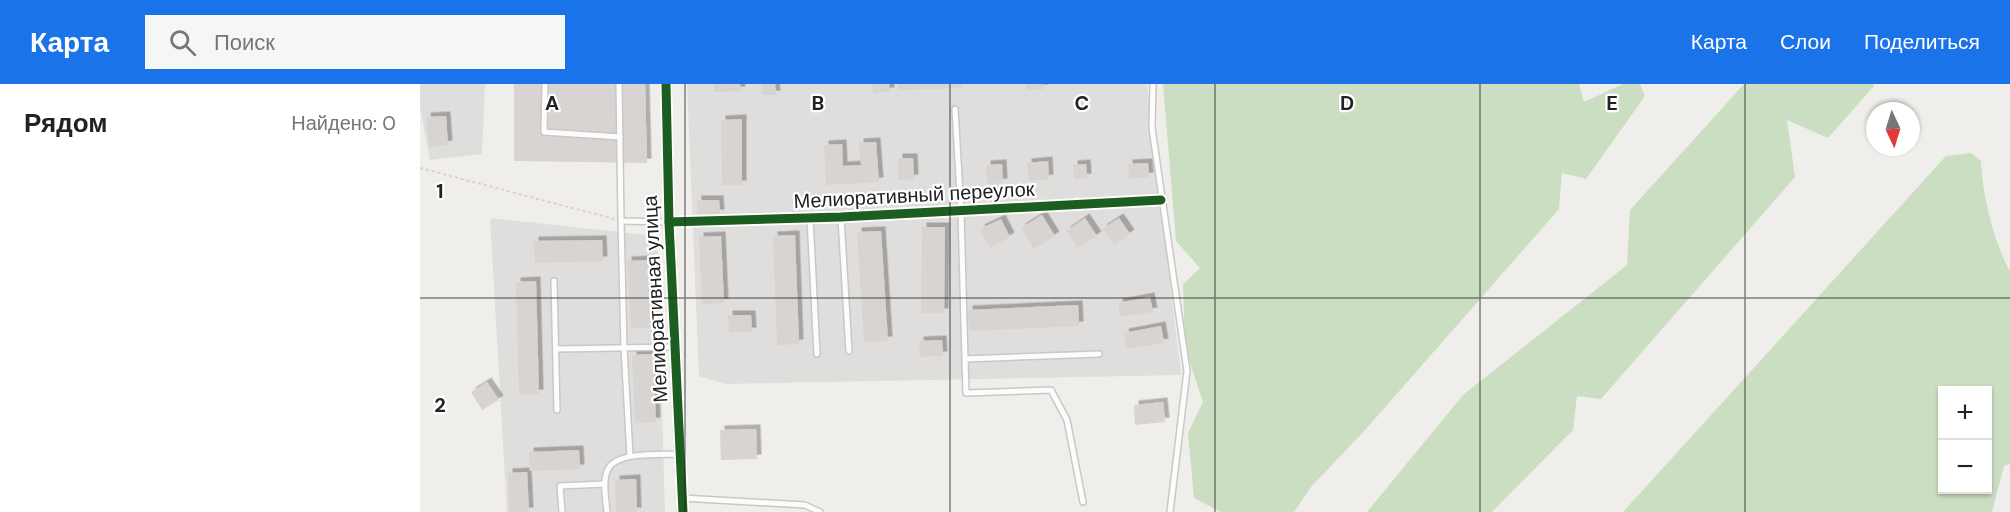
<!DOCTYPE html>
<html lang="ru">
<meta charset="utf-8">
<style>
body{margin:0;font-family:"DM Sans",sans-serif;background:#f6f6f6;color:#222}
.controls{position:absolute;right:18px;bottom:18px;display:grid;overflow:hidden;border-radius:0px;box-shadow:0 2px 4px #0004}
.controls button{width:54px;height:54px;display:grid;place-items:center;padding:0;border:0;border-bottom:2px solid #e0e0e0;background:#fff;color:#222;font:30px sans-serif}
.compass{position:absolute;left:1446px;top:18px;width:54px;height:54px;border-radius:50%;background:#fff;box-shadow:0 2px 4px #0004;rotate:176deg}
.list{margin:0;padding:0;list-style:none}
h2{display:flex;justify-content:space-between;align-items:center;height:78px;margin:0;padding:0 24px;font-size:26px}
h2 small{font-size:20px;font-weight:400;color:#767676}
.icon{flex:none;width:33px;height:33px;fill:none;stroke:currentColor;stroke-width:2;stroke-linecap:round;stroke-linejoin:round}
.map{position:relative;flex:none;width:1590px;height:428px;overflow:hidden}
header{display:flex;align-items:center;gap:36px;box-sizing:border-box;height:84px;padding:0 30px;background:#1a73e8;color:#fff}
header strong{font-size:28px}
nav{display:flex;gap:33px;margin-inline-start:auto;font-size:21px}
.search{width:420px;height:54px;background:#f6f6f6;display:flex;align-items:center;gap:15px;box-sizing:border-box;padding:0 21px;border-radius:0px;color:#767676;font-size:22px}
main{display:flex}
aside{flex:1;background:#fff}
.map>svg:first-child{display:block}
.residential{fill:#dfdedc}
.forest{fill:#cbdec1;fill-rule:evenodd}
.building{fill:#d7d4d2;filter:url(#shadow)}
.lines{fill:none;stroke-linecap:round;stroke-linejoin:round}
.lane-casing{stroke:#c9c8c7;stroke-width:8}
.street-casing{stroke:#c9c8c7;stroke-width:13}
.path{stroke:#dccecd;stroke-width:2;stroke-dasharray:3 3;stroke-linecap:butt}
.lane{stroke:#fdfcfc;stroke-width:5}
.street{stroke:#fdfcfc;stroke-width:10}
.cycleway-casing{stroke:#fff;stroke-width:13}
.cycleway{stroke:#1b5e20;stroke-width:9}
.grid{fill:none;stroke:#222;stroke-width:1.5;stroke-opacity:0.55}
.labels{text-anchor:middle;stroke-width:4.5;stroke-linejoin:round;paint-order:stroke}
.street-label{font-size:20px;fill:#222;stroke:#fff}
.grid-label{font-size:20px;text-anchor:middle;font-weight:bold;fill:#222;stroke:#fff;stroke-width:4.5;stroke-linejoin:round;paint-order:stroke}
</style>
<header>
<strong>Карта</strong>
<div class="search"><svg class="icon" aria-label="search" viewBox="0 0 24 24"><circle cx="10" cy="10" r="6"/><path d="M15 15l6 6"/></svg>Поиск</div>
<nav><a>Карта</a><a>Слои</a><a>Поделиться</a></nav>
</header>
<main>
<aside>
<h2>Рядом<small>Найдено: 0</small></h2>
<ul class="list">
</ul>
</aside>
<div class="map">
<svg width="1590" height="428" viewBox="0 0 1590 428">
<defs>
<filter id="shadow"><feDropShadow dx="4.5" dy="-4.5" stdDeviation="0" flood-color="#0004"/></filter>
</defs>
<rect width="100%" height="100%" fill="#f0eeeb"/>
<!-- residential -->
<g class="residential">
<polygon points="0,0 65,0 62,70 10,76 0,23"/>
<polygon points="267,0 727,0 761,291 306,300 279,292"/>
<polygon points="70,134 237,152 245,428 87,428"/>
</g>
<!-- forest -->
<g class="forest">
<polygon points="743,0 1159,0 1164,18 1203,0 1220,0 1225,12 1166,95 1142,89 1139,125 946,345 891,403 874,428 801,428 774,414 768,349 783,318 765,264 763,200 780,184 756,157"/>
<polygon points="1324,0 1453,0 1454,2 1408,54 1367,36 1375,93 1181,315 1157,312 1153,346 1072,428 947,428 1043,311 1207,181 1210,126"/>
<path d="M1551 69 1561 77C1562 108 1574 160 1590 187V380L1584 382 1572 428H1203L1526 72ZM1568 306V406H1522V306Z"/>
</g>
<!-- building -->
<g class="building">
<polygon points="94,0 225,0 227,79 94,77"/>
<polygon points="294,0 320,0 321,7 294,8"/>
<polygon points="341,0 355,0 356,11 342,11"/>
<polygon points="452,0 469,0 470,8 453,9"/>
<polygon points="478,0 542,0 542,4 478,6"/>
<polygon points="606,0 624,0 624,5 606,6"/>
<polygon points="26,32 28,61 9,63 6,33"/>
<polygon points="322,35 322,101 302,101 301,36"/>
<polygon points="456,58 459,98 406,101 404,61 422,60 423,82 441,81 439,59"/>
<polygon points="478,74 493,74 494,95 478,96"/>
<polygon points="628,77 629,95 609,97 607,79"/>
<polygon points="728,79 729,93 709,95 708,80"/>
<polygon points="582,80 583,99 567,100 566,81"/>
<polygon points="666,80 667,94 654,95 653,81"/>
<polygon points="277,116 299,116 300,130 277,130"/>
<polygon points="622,131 635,152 614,165 601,144"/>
<polygon points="665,134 677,152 658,164 646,147"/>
<polygon points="699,134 710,150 694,161 682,145"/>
<polygon points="581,135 590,153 570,164 560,145"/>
<polygon points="502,143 525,143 524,229 501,229"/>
<polygon points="461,147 468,257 444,258 437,148"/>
<polygon points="375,151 379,260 357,261 353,152"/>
<polygon points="301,152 304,219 282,220 279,153"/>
<polygon points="182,156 183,177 115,179 114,157"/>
<polygon points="229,176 232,244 211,244 207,177"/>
<polygon points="116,197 119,310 99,311 96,198"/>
<polygon points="730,213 733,228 700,233 698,219"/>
<polygon points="658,221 659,242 549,247 548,226"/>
<polygon points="308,231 331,231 332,248 309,248"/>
<polygon points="741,242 744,259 707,265 704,249"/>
<polygon points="522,256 523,272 500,273 499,257"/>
<polygon points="233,270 236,338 215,339 212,271"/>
<polygon points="67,298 79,316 62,326 51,308"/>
<polygon points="743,318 745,338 715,341 714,321"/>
<polygon points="336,345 337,375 301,376 300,346"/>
<polygon points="159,366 160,385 110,387 109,368"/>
<polygon points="107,388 109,428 89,428 88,389"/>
<polygon points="216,395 217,428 196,428 195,396"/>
</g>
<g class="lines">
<!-- lane casing -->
<g class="lane-casing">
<g id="lane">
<polyline points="125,0 124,48 200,53"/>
<polyline points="199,0 201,137 249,138"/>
<polyline points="733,0 732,44 767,287 750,428"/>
<polyline points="535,25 541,128 545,275 679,270"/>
<polyline points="390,134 397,270"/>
<polyline points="421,134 429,267"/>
<polyline points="201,137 204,264 210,372"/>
<polyline points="134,197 137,326"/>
<polyline points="137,265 255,263"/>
<polyline points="545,275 546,309 631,306 647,336 663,418"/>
<polyline points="262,414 385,421 400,428"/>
<polyline points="142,428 140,402 185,400"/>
<path d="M187 428C186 416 182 396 188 385 197 367 243 371 261 370"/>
</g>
</g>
<!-- street casing -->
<g class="street-casing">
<g id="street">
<polyline points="246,0 249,138 263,428"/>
<polyline points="249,138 421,133 741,116"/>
</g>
</g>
<!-- path -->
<polyline class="path" points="0,84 194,135"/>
<!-- lane -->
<use href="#lane" class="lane"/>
<!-- street -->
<use href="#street" class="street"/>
<!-- cycleway casing -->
<g class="cycleway-casing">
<g id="cycleway">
<polyline points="246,0 249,138 263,428"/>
<polyline points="249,138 421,133 741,116"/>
</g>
</g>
<!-- cycleway -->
<use href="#cycleway" class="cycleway"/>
</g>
<!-- grid -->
<path class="grid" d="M265 0V428M530 0V428M795 0V428M1060 0V428M1325 0V428M0 214H1590"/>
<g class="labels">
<!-- street labels -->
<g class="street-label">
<text transform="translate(494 111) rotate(-3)" y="7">Мелиоративный переулок</text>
<text transform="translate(235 215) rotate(-93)" y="7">Мелиоративная улица</text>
</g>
</g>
<g class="grid-label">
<text x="132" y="26">A</text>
<text x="398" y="26">B</text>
<text x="662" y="26">C</text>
<text x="927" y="26">D</text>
<text x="1192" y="26">E</text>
<text x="20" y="114">1</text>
<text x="20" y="328">2</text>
</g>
</svg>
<div class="controls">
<button>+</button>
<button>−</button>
</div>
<svg class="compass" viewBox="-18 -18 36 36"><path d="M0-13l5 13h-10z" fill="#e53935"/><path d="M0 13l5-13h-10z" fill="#767676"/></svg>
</div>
</main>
